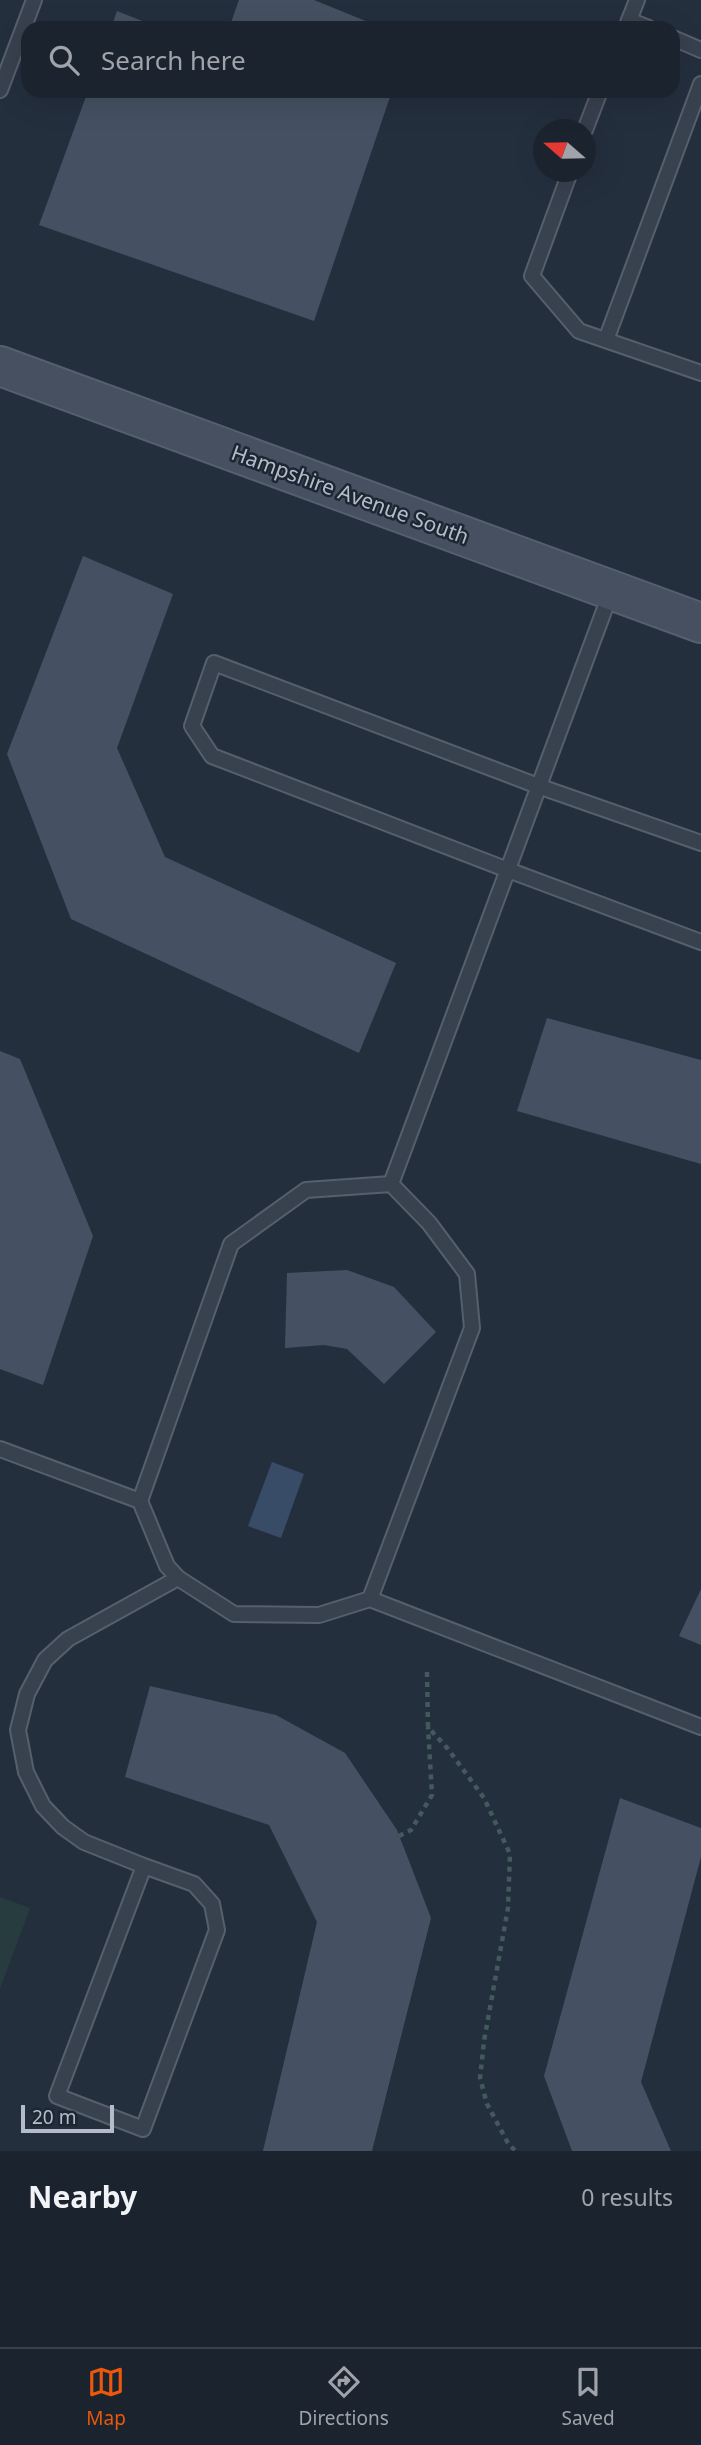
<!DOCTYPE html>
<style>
body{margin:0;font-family:"Noto Sans",sans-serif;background:#282f3a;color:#f1f3f6}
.compass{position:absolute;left:533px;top:119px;width:63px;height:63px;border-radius:50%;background:#1b232e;box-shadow:0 7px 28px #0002;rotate:290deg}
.scale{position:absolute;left:21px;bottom:18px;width:93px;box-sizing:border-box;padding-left:7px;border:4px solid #b4bcc9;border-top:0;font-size:19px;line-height:24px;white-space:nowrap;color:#b4bcc9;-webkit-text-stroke:5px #1d2633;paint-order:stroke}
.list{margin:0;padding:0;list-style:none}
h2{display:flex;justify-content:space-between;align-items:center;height:91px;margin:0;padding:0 28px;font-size:30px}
h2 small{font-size:23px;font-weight:400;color:#a0a4aa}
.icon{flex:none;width:38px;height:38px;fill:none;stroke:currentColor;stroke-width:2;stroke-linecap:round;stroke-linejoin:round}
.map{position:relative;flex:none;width:701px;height:2151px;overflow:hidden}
.search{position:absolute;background:#1b232e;box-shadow:0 7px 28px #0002;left:21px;right:21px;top:21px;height:77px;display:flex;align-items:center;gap:18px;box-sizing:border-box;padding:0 24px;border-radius:21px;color:#a0a4aa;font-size:26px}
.sheet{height:196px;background:#1b232e}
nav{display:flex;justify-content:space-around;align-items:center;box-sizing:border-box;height:98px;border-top:2px solid #39404a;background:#1b232e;font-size:19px;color:#a0a4aa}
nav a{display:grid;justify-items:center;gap:4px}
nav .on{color:#ea580c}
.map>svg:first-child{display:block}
.green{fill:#263c3f}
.water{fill:#394c67}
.building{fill:#455162}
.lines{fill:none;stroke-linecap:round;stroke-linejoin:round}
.lane-casing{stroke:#565f6c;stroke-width:18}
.secondary-casing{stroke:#565f6c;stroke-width:42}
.path{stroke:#44595c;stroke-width:4.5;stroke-dasharray:5 5;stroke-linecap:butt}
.lane{stroke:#38414e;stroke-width:14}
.secondary{stroke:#465061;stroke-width:38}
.labels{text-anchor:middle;stroke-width:5;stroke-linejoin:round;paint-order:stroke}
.street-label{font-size:21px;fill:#b4bcc9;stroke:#1d2633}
</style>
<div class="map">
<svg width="701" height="2151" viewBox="0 0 701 2151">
<rect width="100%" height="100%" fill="#242f3e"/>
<!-- green -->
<polygon class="green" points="0,1897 30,1908 0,1989"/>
<!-- water -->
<polygon class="water" points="272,1462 304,1474 281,1538 248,1526"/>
<!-- building -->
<g class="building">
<polygon points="239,0 314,0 383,28 229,28"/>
<polygon points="117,11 160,28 111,28"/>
<polygon points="88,91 392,91 314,321 39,225"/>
<polygon points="83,556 173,594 117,748 165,857 396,963 359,1053 71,919 7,754"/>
<polygon points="547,1018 701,1060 701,1164 517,1111"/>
<polygon points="0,1051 20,1059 93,1236 43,1385 0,1369"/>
<polygon points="347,1270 394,1287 436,1332 384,1384 347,1349 324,1345 285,1348 287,1273"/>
<polygon points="701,1589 701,1645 679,1636"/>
<polygon points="150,1686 276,1715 345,1753 397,1830 431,1918 372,2151 263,2151 317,1922 269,1825 125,1777"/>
<polygon points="620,1798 701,1828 701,1857 641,2082 671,2151 572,2151 544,2076"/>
</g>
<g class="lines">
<!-- lane casing -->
<g class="lane-casing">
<g id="lane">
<polyline points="629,20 649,28"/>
<polyline points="626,28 637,0"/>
<polyline points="673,38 701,50"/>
<polyline points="0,90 34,0"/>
<polyline points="585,130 600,91"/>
<polyline points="570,172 532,276 579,331 701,373"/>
<polyline points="606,340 701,84"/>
<polyline points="701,843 538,786 214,663 192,726 212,756 508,870 701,942"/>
<polyline points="391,1184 611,592"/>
<polyline points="0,1449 140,1501 167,1566 178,1578 234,1614 319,1615 370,1599 701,1727"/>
<polyline points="140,1501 231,1244 306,1190 391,1184 429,1223 467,1274 472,1328 370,1599"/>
<polyline points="144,1866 194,1884 212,1904 217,1930 143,2129 57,2096 144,1866 84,1842 63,1827 43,1806 26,1772 18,1730 27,1694 45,1660 68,1639 178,1578"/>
</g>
</g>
<!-- secondary casing -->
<g class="secondary-casing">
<polyline id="secondary" points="0,366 701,623"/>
</g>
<!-- path -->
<g class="path">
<polyline points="427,1672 428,1727 448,1749 484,1798 510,1854 508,1908 484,2041 480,2078 487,2104 509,2145 516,2151"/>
<polyline points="399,1836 411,1830 432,1795 428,1727"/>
</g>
<!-- lane -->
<use href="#lane" class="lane"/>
<!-- secondary -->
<use href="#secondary" class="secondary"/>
</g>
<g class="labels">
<!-- street labels -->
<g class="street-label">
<text transform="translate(350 495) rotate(20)" y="7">Hampshire Avenue South</text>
</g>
</g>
</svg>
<svg class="compass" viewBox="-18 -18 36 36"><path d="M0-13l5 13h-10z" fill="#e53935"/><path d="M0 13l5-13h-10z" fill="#a0a4aa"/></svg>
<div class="scale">20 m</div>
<div class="search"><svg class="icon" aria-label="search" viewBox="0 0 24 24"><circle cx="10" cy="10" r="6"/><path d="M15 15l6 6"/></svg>Search here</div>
</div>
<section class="sheet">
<h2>Nearby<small>0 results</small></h2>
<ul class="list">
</ul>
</section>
<nav>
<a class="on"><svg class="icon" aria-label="map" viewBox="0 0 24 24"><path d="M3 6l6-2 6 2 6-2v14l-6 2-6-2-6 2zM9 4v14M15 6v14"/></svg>Map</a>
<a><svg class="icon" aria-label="directions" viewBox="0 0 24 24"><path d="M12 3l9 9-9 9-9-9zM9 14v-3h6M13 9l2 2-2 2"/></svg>Directions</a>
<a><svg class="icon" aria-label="saved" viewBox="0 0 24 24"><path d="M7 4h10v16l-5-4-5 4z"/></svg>Saved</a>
</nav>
